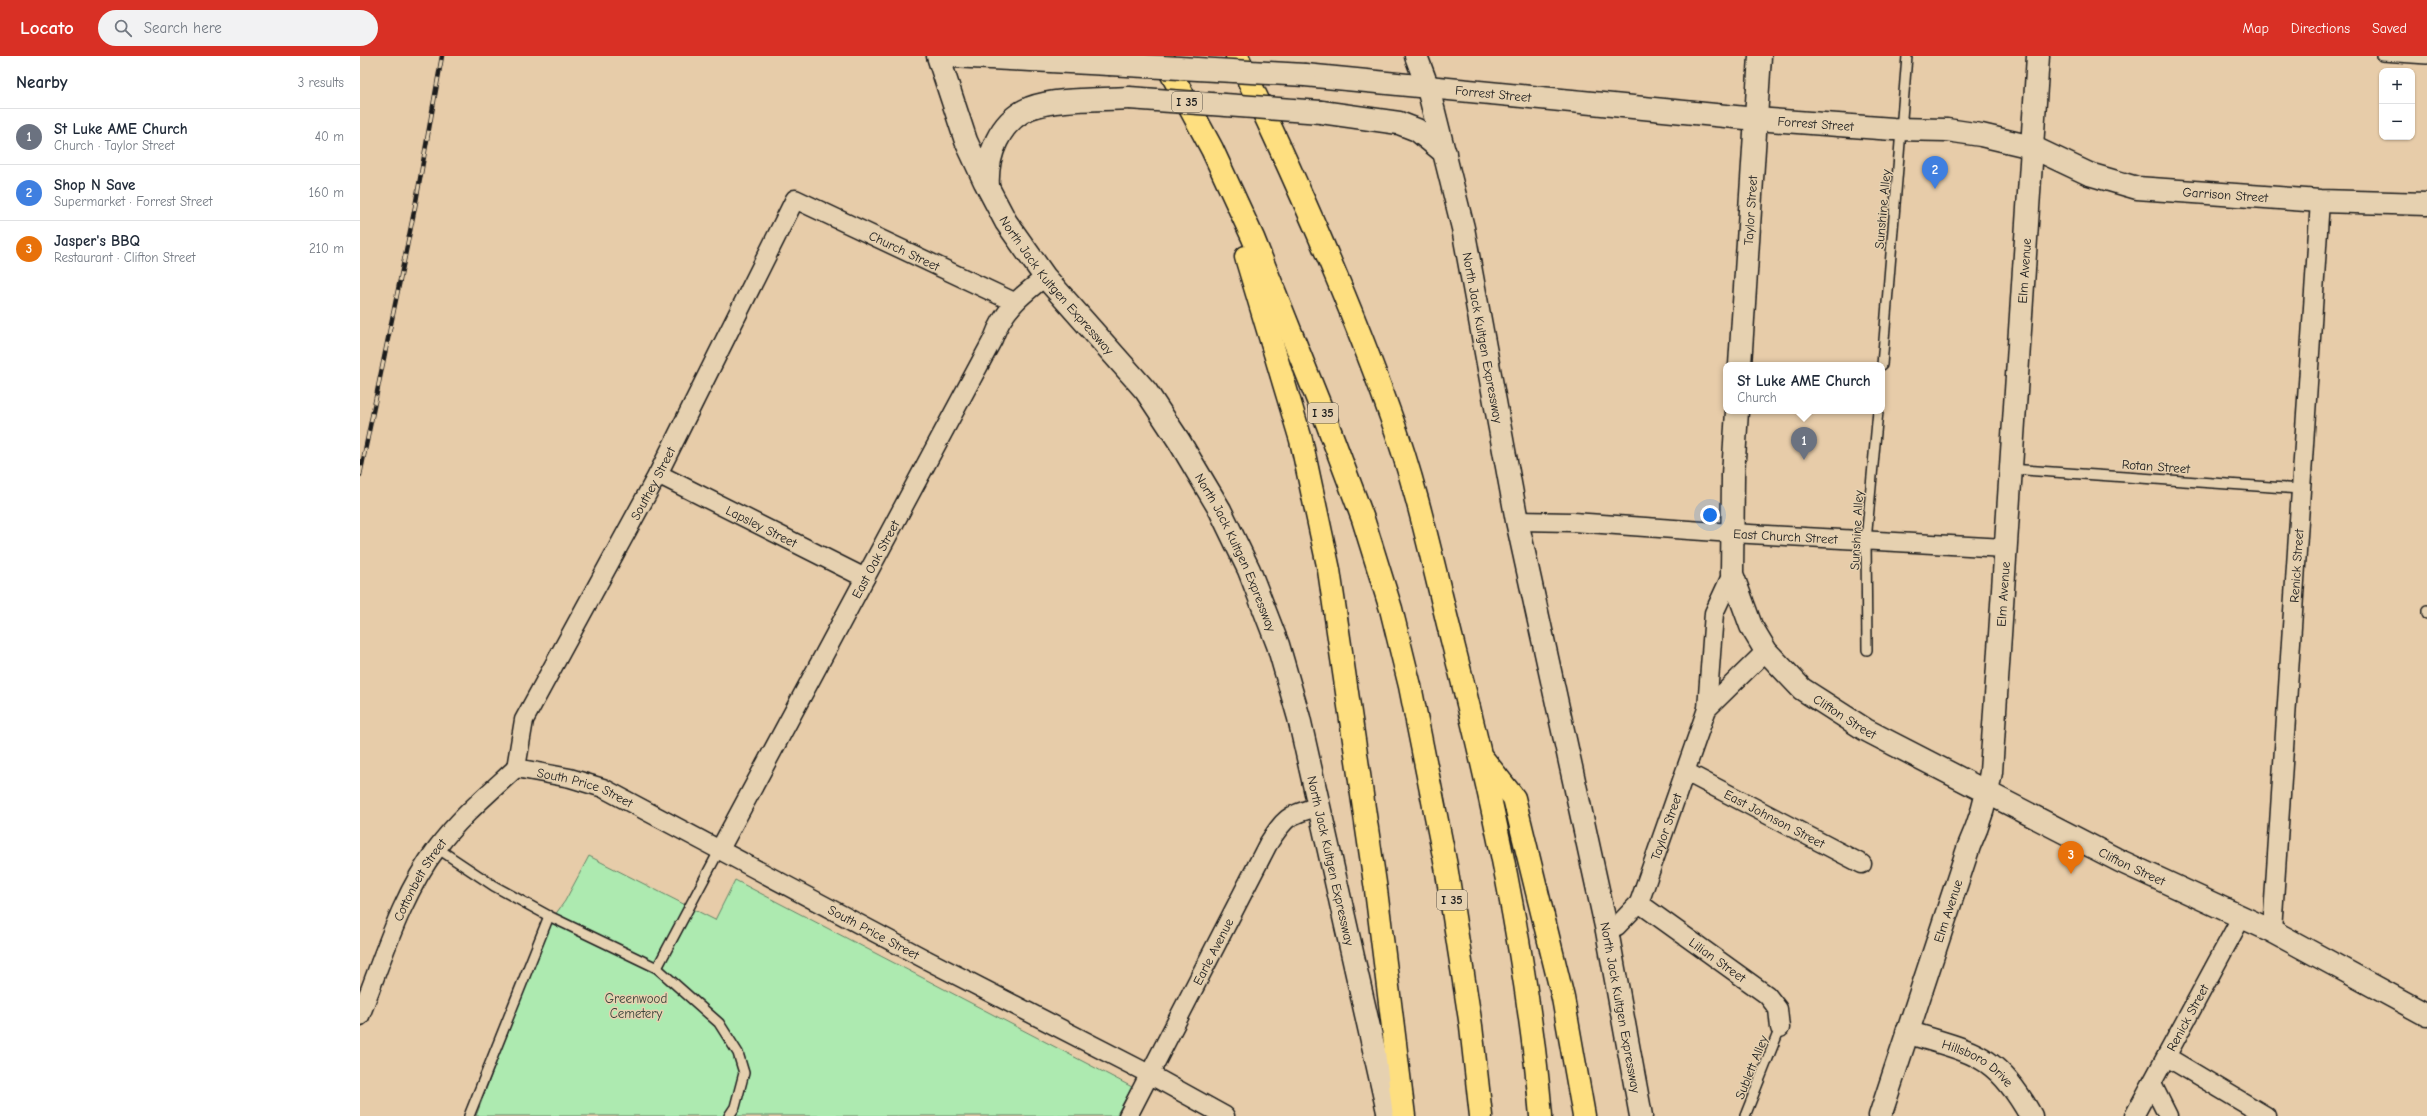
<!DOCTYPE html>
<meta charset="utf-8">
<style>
body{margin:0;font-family:"Comic Neue",sans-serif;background:#f2f2f3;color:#1f2937}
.controls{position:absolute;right:12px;top:12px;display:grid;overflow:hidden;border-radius:8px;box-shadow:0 1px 3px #0004}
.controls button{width:36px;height:36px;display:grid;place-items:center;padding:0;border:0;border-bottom:1px solid #e0e1e3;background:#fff;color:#1f2937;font:20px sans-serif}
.you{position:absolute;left:1350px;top:459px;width:14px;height:14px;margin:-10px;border:3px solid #fff;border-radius:50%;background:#1a73e8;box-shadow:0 0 0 6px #1a73e833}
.badge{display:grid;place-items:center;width:26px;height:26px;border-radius:50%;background:#d93025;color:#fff;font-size:13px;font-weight:700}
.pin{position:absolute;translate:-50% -33px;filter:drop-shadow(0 1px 2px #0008)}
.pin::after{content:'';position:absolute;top:21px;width:14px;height:12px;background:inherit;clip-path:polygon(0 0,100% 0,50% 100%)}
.popup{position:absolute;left:1363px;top:306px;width:162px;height:52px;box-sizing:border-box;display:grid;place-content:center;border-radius:8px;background:#fff;filter:drop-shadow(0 1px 3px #0005);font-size:13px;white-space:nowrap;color:#747a83}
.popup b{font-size:15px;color:#1f2937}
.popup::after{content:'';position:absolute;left:50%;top:100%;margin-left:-8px;border:8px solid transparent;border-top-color:#fff}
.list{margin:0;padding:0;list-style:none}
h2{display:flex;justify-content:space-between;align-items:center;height:52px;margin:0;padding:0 16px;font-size:17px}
h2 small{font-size:13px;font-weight:400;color:#747a83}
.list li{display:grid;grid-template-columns:26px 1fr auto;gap:12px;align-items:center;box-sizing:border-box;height:56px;padding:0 16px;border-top:1px solid #e0e1e3}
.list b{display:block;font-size:15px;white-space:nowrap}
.list p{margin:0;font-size:13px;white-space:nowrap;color:#747a83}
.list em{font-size:13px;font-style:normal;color:#747a83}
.icon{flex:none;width:22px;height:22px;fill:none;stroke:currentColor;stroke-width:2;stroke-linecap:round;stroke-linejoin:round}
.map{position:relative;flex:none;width:2067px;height:1060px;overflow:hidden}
header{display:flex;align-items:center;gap:24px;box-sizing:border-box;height:56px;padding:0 20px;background:#d93025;color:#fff}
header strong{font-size:19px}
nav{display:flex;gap:22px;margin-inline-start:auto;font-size:14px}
.search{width:280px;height:36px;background:#f2f2f3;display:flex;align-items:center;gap:10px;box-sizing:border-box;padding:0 14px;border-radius:22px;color:#747a83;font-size:15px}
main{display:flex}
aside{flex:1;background:#fff}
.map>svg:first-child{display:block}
.green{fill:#adeab0;stroke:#648366}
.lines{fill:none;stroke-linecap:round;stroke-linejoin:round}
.lane-casing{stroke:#1c1c1c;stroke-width:12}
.street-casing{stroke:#1c1c1c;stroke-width:21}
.secondary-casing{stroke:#1c1c1c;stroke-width:25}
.highway-casing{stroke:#1c1c1c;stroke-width:25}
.lane{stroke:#e6d1b0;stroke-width:9}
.street{stroke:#e6d1b0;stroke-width:18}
.secondary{stroke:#e6d1b0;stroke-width:22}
.highway{stroke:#fedf80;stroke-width:22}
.rail-casing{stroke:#1c1c1c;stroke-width:4.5}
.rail{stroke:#e6d1b0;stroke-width:3;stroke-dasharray:9;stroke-linecap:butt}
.secondary-bridge-casing{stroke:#1c1c1c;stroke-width:25;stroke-linecap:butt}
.secondary-bridge{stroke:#e6d1b0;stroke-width:22}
.labels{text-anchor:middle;stroke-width:3;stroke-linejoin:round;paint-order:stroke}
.shield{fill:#e6d1b0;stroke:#595248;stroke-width:1}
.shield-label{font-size:12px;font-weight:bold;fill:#1c1c1c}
.street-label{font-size:13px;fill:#1c1c1c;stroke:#e6d1b0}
.park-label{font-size:13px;fill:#39453a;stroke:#e6d1b0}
</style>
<header>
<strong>Locato</strong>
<div class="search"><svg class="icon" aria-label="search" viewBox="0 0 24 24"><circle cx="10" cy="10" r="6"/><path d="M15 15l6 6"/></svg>Search here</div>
<nav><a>Map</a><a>Directions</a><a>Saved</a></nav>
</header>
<main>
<aside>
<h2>Nearby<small>3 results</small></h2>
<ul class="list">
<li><span class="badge" style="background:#6b7280">1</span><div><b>St Luke AME Church</b><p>Church · Taylor Street</p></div><em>40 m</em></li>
<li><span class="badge" style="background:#3f7fe0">2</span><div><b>Shop N Save</b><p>Supermarket · Forrest Street</p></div><em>160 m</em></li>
<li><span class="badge" style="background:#e8710a">3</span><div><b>Jasper's BBQ</b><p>Restaurant · Clifton Street</p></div><em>210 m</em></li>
</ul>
</aside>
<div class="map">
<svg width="2067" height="1060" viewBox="0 0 2067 1060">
<rect width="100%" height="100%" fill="#e7cca9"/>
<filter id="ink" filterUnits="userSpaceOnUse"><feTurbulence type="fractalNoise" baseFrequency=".025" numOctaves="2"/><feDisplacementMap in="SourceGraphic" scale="8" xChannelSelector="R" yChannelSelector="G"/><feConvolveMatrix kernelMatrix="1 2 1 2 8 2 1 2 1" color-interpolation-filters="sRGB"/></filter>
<g filter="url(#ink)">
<!-- green -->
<polygon class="green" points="229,800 355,864 375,824 772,1031 756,1060 116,1060 187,870 205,845"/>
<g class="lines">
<!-- lane casing -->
<g class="lane-casing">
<g id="lane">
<polyline points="2022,0 2067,3"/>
<polyline points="1522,309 1547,0"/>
<polyline points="1650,413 1941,433"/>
<polyline points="2067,554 2067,558"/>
<polyline points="1507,594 1506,485 1518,355"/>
<polyline points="77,792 134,830 189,860 297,912 359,967 378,997 384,1017 375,1051 369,1060"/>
<polyline points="297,912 359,795"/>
<polyline points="109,1060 189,860"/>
<polyline points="1385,1060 1420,972"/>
</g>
</g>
<!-- street casing -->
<g class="street-casing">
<g id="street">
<path id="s1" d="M298 418 505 522"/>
<path id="s2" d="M1157 465 1213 466 1372 477 1645 492"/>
<polyline points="1347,653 1354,557 1372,518"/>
<path id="s3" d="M156 712 164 664 298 418 435 143 654 246"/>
<path id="s4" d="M156 712 210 722 243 732 563 902 789 1018 865 1060"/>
<path id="s5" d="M1326 716 1502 808"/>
<path id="s6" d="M359 795 633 283C643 254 662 239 685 221"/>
<path id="s7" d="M1279 847 1407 939 1418 953 1420 972"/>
<path id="s8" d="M1247 875 1257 870 1279 847 1347 653 1406 595"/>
<path id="s9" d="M1912 875 1960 145"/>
<path id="s10" d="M0 960C22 905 41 839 77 792 99 762 129 737 156 712"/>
<polyline points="1807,1001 1906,1060"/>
<polyline points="1792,1028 1808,1060"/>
<path id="s11" d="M768 1060 908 788C925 762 927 759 957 751"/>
<path id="s12" d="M1774 1060 1881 862"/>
</g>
</g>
<!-- secondary casing -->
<g class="secondary-casing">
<g id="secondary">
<path id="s13" d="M578 0 606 85 625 126 646 166 685 221 786 335 819 385 860 454 889 514 918 589 939 662 1029 1060"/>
<polyline points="592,0 749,8"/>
<path id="s14" d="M1056 0 1068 32 1103 172 1157 465 1247 875 1281 1060"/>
<path id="s15" d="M945 19 1396 63 1533 73 1587 74 1621 79 1672 91 1729 118 1777 132 1960 145 2067 148"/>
<polyline points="961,56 1039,67 1057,74 1085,97"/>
<path d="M628 131C626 100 639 65 670 52 697 42 740 44 769 42"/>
<path id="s16" d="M1380 309 1400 0"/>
<path id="s17" d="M1377 355 1373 419 1372 518 1391 570 1406 595 1442 633 1506 674 1760 805 1912 875 2067 959"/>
<path id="s18" d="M1547 976C1612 997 1635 995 1671 1060"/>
<path id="s19" d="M1520 1060 1609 790C1620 766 1627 742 1631 716L1678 0"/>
</g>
</g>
<!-- highway casing -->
<g class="highway-casing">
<g id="highway">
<polyline points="802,0 852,93 893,182 967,367 1003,463 1031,553 1050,630 1086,810 1111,970 1121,1060"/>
<path d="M877 0C933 117 986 235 1030 358 1057 431 1073 509 1092 584 1132 740 1167 899 1181 1060"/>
<polyline points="886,201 941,384 969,514 1016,834 1044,1060"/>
<polyline points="1124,704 1154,742 1203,942 1224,1060"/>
</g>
</g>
<!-- lane -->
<use href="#lane" class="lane"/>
<!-- street -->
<use href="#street" class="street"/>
<!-- secondary -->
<use href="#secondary" class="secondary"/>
<!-- highway -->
<use href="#highway" class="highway"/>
<!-- rail casing -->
<g class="rail-casing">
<polyline id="rail" points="0,419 55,151 82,0"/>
</g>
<!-- rail -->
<use href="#rail" class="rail"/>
<!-- secondary-bridge casing -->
<g class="secondary-bridge-casing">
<g id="secondary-bridge">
<polyline points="749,8 945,19"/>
<polyline points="769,42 961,56"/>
</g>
</g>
<!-- secondary-bridge -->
<use href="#secondary-bridge" class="secondary-bridge"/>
</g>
</g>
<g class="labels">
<!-- shield labels -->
<g class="shield">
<rect x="812" y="36" width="30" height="20" rx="3"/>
<rect x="948" y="347" width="30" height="20" rx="3"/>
<rect x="1077" y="834" width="30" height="20" rx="3"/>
</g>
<g class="shield-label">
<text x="827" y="50">I 35</text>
<text x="963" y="361">I 35</text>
<text x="1092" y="848">I 35</text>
</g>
<!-- street labels -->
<g class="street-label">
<text dy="5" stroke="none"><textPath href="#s15" startOffset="189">Forrest Street</textPath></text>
<text dy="5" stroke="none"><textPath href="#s15" startOffset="513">Forrest Street</textPath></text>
<text dy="5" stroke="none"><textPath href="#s15" startOffset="933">Garrison Street</textPath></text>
<text transform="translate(1522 153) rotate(-85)" y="5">Sunshine Alley</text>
<text dy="5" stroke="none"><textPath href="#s16" startOffset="155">Taylor Street</textPath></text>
<text dy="5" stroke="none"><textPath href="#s3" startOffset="757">Church Street</textPath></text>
<text dy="5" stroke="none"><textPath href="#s19" startOffset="864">Elm Avenue</textPath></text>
<text dy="5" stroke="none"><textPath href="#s13" startOffset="261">North Jack Kultgen Expressway</textPath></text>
<text dy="5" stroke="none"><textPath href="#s14" startOffset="290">North Jack Kultgen Expressway</textPath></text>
<text transform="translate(1796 410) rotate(4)" y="5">Rotan Street</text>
<text dy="5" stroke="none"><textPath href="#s3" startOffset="318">Southey Street</textPath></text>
<text dy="5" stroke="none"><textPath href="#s1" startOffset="116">Lapsley Street</textPath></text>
<text transform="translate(1496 474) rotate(-87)" y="5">Sunshine Alley</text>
<text dy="5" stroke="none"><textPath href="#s2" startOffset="269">East Church Street</textPath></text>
<text dy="5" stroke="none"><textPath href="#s13" startOffset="585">North Jack Kultgen Expressway</textPath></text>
<text dy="5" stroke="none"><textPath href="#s6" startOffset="331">East Oak Street</textPath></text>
<text dy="5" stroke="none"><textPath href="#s9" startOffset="366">Renick Street</textPath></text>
<text dy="5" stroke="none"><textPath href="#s19" startOffset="540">Elm Avenue</textPath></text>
<text dy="5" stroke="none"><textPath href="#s17" startOffset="351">Clifton Street</textPath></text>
<text dy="5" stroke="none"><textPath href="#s4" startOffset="72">South Price Street</textPath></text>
<text dy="5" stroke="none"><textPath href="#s5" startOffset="100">East Johnson Street</textPath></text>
<text dy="5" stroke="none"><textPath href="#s8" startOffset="124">Taylor Street</textPath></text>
<text dy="5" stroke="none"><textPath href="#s13" startOffset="909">North Jack Kultgen Expressway</textPath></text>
<text dy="5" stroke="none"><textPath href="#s17" startOffset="675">Clifton Street</textPath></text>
<text dy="5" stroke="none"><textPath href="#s10" startOffset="149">Cottonbelt Street</textPath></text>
<text dy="5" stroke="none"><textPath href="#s19" startOffset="216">Elm Avenue</textPath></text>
<text dy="5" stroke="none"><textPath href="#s4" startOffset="396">South Price Street</textPath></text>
<text dy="5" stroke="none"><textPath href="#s11" startOffset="185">Earle Avenue</textPath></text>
<text dy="5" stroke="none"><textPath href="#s7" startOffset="97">Lilian Street</textPath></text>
<text dy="5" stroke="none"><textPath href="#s14" startOffset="974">North Jack Kultgen Expressway</textPath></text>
<text dy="5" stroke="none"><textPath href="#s12" startOffset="112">Renick Street</textPath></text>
<text dy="5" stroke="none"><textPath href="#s18" startOffset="78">Hillsboro Drive</textPath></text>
<text transform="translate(1391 1011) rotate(-68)" y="5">Sublett Alley</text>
</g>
<!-- park labels -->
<g class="park-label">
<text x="276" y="947">Greenwood<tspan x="276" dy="15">Cemetery</tspan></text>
</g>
</g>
</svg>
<div class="controls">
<button>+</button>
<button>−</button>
</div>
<div class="you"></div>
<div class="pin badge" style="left:1444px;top:404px;background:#6b7280">1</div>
<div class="popup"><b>St Luke AME Church</b>Church</div>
<div class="pin badge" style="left:1575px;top:133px;background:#3f7fe0">2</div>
<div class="pin badge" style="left:1711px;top:818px;background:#e8710a">3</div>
</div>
</main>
